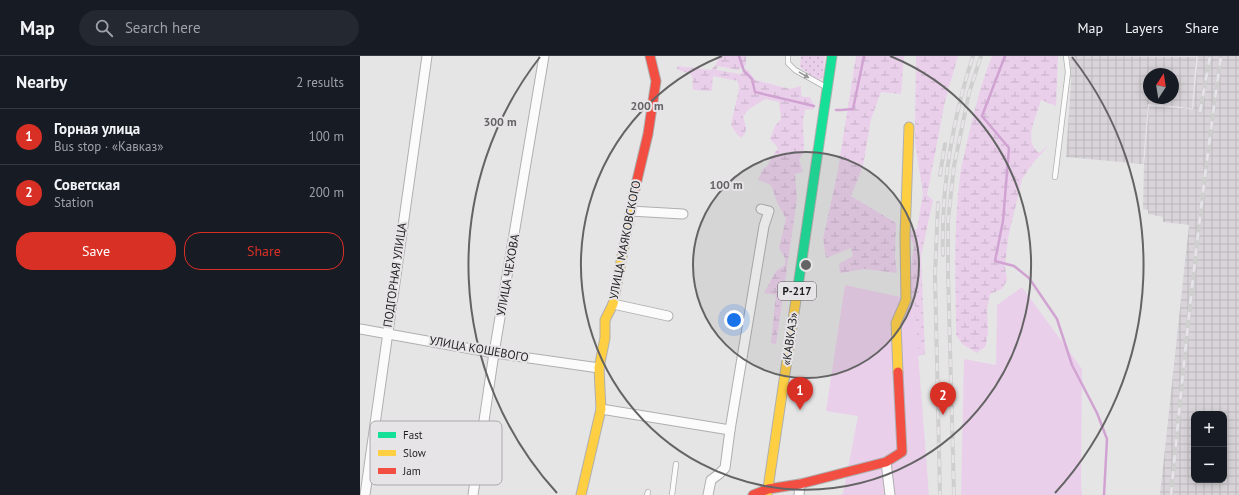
<!DOCTYPE html>
<meta charset="utf-8">
<style>
body{margin:0;font-family:"PT Sans",sans-serif;background:#242831;color:#f1f3f6}
.controls{position:absolute;right:12px;bottom:12px;display:grid;overflow:hidden;border-radius:8px;box-shadow:0 2px 10px #0003}
.controls button{width:36px;height:36px;display:grid;place-items:center;padding:0;border:0;border-bottom:1px solid #363941;background:#171b24;color:#f1f3f6;font:20px sans-serif}
.compass{position:absolute;left:783px;top:12px;width:36px;height:36px;border-radius:50%;background:#171b24;box-shadow:0 2px 10px #0003;rotate:12deg}
.you{position:absolute;left:374px;top:264px;width:14px;height:14px;margin:-10px;border:3px solid #fff;border-radius:50%;background:#1a73e8;box-shadow:0 0 0 6px #1a73e833}
.badge{display:grid;place-items:center;width:26px;height:26px;border-radius:50%;background:#d93025;color:#fff;font-size:13px;font-weight:700}
.pin{position:absolute;translate:-50% -33px;filter:drop-shadow(0 1px 2px #0008)}
.pin::after{content:'';position:absolute;top:21px;width:14px;height:12px;background:inherit;clip-path:polygon(0 0,100% 0,50% 100%)}
.list{margin:0;padding:0;list-style:none}
h2{display:flex;justify-content:space-between;align-items:center;height:52px;margin:0;padding:0 16px;font-size:17px}
h2 small{font-size:13px;font-weight:400;color:#9ea1a6}
.list li{display:grid;grid-template-columns:26px 1fr auto;gap:12px;align-items:center;box-sizing:border-box;height:56px;padding:0 16px;border-top:1px solid #363941}
.list b{display:block;font-size:15px;white-space:nowrap}
.list p{margin:0;font-size:13px;white-space:nowrap;color:#9ea1a6}
.list em{font-size:13px;font-style:normal;color:#9ea1a6}
.actions{display:flex;gap:8px;padding:12px 16px}
.actions a{flex:1;padding:9px 0;border:1px solid #d93025;border-radius:16px;text-align:center;font-size:14px;color:#d93025}
.actions .main{background:#d93025;color:#fff}
.icon{flex:none;width:22px;height:22px;fill:none;stroke:currentColor;stroke-width:2;stroke-linecap:round;stroke-linejoin:round}
.map{position:relative;flex:none;width:879px;height:439px;overflow:hidden}
header{display:flex;align-items:center;gap:24px;box-sizing:border-box;height:56px;padding:0 20px;background:#171b24;border-bottom:1px solid #363941}
header strong{font-size:19px}
nav{display:flex;gap:22px;margin-inline-start:auto;font-size:14px}
.search{width:280px;height:36px;background:#242831;display:flex;align-items:center;gap:10px;box-sizing:border-box;padding:0 14px;border-radius:22px;color:#9ea1a6;font-size:15px}
main{display:flex}
aside{flex:1;background:#171b24}
.map>svg:first-child{display:block}
.industrial{fill:url(#industrial-grid);fill-rule:evenodd}
.grass{fill:url(#grass-dots)}
.wetland{fill:url(#wetland-marsh)}
.green{fill:#eacfeb}
.lines{fill:none;stroke-linecap:round;stroke-linejoin:round}
.stream{stroke:#d1a3d2;stroke-width:2.5}
.lane-casing{stroke:#afafaf;stroke-width:6}
.street-casing{stroke:#afafaf;stroke-width:11}
.fast-casing{stroke:#afafaf;stroke-width:11}
.slow-casing{stroke:#afafaf;stroke-width:11}
.jam-casing{stroke:#afafaf;stroke-width:11}
.lane{stroke:#fbfbfb;stroke-width:4.5}
.street{stroke:#fbfbfb;stroke-width:9}
.fast{stroke:#16e098;stroke-width:9}
.slow{stroke:#ffcf43;stroke-width:9}
.jam{stroke:#f24e42;stroke-width:9}
.rail-casing{stroke:#d0cfd0;stroke-width:4}
.rail{stroke:#e7e4e7;stroke-width:2.5;stroke-dasharray:8;stroke-linecap:butt}
.oneway{fill:#989898}
.ring{fill:none;stroke:#656465;stroke-width:2}
.labels{text-anchor:middle;stroke-width:4;stroke-linejoin:round;paint-order:stroke}
.shield{fill:#e7e4e7;stroke:#5c5a5c;stroke-width:1}
.shield-label{font-size:11px;font-weight:bold;fill:#201f20}
.street-label{font-size:12px;fill:#201f20;stroke:#e7e4e7}
.key{fill:#e7e4e7;stroke:#aba9ab;stroke-width:1}
.key-label{font-size:11px;fill:#201f20}
.centre{fill:#656465;stroke:#e7e4e7;stroke-width:2}
.ring-label{font-size:12px;text-anchor:middle;font-weight:bold;fill:#656465;stroke:#e7e4e7;stroke-width:4;stroke-linejoin:round;paint-order:stroke}
</style>
<header>
<strong>Map</strong>
<div class="search"><svg class="icon" aria-label="search" viewBox="0 0 24 24"><circle cx="10" cy="10" r="6"/><path d="M15 15l6 6"/></svg>Search here</div>
<nav><a>Map</a><a>Layers</a><a>Share</a></nav>
</header>
<main>
<aside>
<h2>Nearby<small>2 results</small></h2>
<ul class="list">
<li><span class="badge">1</span><div><b>Горная улица</b><p>Bus stop · «Кавказ»</p></div><em>100 m</em></li>
<li><span class="badge">2</span><div><b>Советская</b><p>Station</p></div><em>200 m</em></li>
</ul>
<div class="actions"><a class="main">Save</a><a>Share</a></div>
</aside>
<div class="map">
<svg width="879" height="439" viewBox="0 0 879 439">
<defs>
<pattern id="industrial-grid" width="8" height="8" patternUnits="userSpaceOnUse"><rect width="8" height="8" fill="#d9d4d9"/><path d="M0 4h8M4 0v8" fill="none" stroke="#bab6ba"/></pattern>
<pattern id="grass-dots" width="8" height="8" patternUnits="userSpaceOnUse"><rect width="8" height="8" fill="#eacfeb"/><path d="M2 2h.1M6 6h.1" fill="none" stroke="#c8b1c9" stroke-width="1.8" stroke-linecap="round"/></pattern>
<pattern id="wetland-marsh" width="20" height="14" patternUnits="userSpaceOnUse"><rect width="20" height="14" fill="#eacfeb"/><path d="M1 5h8M5 5V1M11 12h8M15 12V8" fill="none" stroke="#c8b1c9"/></pattern>
</defs>
<rect width="100%" height="100%" fill="#e6e5e6"/>
<!-- industrial -->
<g class="industrial">
<path d="M710 0 836 1 832 52 788 48 783 108 706 101 711 26ZM789 18H813V42H789Z"/>
<path d="M838 0H879V439H800L829 169 803 166V161L788 158V154L783 153 784 108 789 50 833 53ZM834 358H864V424H834Z"/>
</g>
<!-- grass -->
<polygon class="grass" points="441,0 465,0 463,21 458,25 440,11"/>
<!-- wetland -->
<g class="wetland">
<polygon points="359,0 386,0 386,9 378,14 358,10 356,14 380,18 387,13 395,24 430,33 441,30 441,38 443,41 450,41 454,50 454,53 445,54 443,64 444,95 439,104 443,116 435,118 437,143 416,288 411,287 416,239 404,237 416,215 425,209 425,202 419,192 426,163 417,146 411,129 398,124 403,113 407,110 418,92 410,83 415,70 421,63 419,46 405,43 389,53 383,60 386,71 385,78 381,82 376,77 371,69 379,33 378,25 353,20 352,35 333,34 332,19 317,13 317,10 351,14 356,9"/>
<polygon points="496,0 544,0 541,38 521,36 511,63 503,110 491,140 536,167 535,202 537,217 505,213 480,217 479,208 493,200 491,192 466,202 463,183 478,114"/>
<polygon points="556,0 598,0 585,45 567,139 573,144 561,200 565,298 558,300 554,244 550,243 551,210 554,190 548,175 557,173 563,137 555,87"/>
<path d="M632 0H698L696 50 681 44C677 60 662 85 679 97L688 90 674 106 662 123 648 182 645 211 647 224 642 233 630 238 627 254 628 275 626 290 617 297 602 288 596 279C596 227 593 173 600 121 601 111 604 101 606 91 613 60 620 30 632 0Z"/>
</g>
<!-- green -->
<g class="green">
<polygon points="485,229 554,244 569,439 479,439 483,438 498,360 466,355"/>
<polygon points="662,231 722,313 721,427 722,439 601,439 604,303 636,309 637,249"/>
</g>
<g class="lines">
<!-- stream -->
<g class="stream">
<polyline points="379,0 384,15 392,23 395,36 454,50"/>
<polyline points="645,0 622,60 649,92 643,165 635,205 654,210 669,222 697,263 712,309 737,357 747,383 744,439"/>
<polyline points="476,54 481,54 493,53 504,0"/>
</g>
<!-- lane casing -->
<g class="lane-casing">
<g id="lane">
<polyline points="428,0 428,7 435,14 464,30"/>
<polyline points="695,121 708,16 706,0"/>
<polyline points="287,439 288,436"/>
<polyline points="312,439 316,408"/>
</g>
</g>
<!-- street casing -->
<g class="street-casing">
<g id="street">
<polyline points="270,155 323,158"/>
<polyline points="253,248 308,260"/>
<polyline points="0,273 134,297 239,312"/>
<polyline points="241,353 370,374"/>
<polyline points="526,406 530,439"/>
<polyline points="5,439 67,0"/>
<polyline points="113,439 134,297 184,0"/>
<polyline points="348,439 351,424 359,418 365,412 370,374 404,170 409,155 401,153"/>
<polyline points="439,439 440,428"/>
</g>
</g>
<!-- fast casing -->
<g class="fast-casing">
<polyline id="fast" points="437,237 472,0"/>
</g>
<!-- slow casing -->
<g class="slow-casing">
<g id="slow">
<polyline points="538,316 536,267 546,244 545,180 549,71"/>
<polyline points="221,439 241,353 239,312 245,282 245,264 253,248 274,137"/>
<polyline points="407,439 437,237"/>
</g>
</g>
<!-- jam casing -->
<g class="jam-casing">
<g id="jam">
<polyline points="274,137 288,78 296,25 290,0"/>
<polyline points="393,439 408,433 440,428 526,406 542,396 538,316"/>
</g>
</g>
<!-- lane -->
<use href="#lane" class="lane"/>
<!-- street -->
<use href="#street" class="street"/>
<!-- fast -->
<use href="#fast" class="fast"/>
<!-- slow -->
<use href="#slow" class="slow"/>
<!-- jam -->
<use href="#jam" class="jam"/>
<!-- rail casing -->
<g class="rail-casing">
<g id="rail">
<polyline points="840,56 850,0"/>
<polyline points="580,119 585,88"/>
<polyline points="578,147 575,220 580,439"/>
<path d="M583 199C581 131 592 65 613 0"/>
<polyline points="594,439 588,216 588,165 594,110 609,37 621,0"/>
<path d="M811 439C825 292 840 146 861 0"/>
</g>
</g>
<!-- rail -->
<use href="#rail" class="rail"/>
</g>
<!-- one-way arrows -->
<defs><path id="oneway-solid" d="M-6-.8H1V-3.2L6.5 0L1 3.2V.8H-6Z"/></defs>
<use class="oneway" href="#oneway-solid" transform="translate(444 19) rotate(31)"/>
<!-- distance rings -->
<circle cx="446" cy="209" r="113" fill="#656465" fill-opacity=".12"/>
<g class="ring">
<circle cx="446" cy="209" r="113"/>
<path d="M530 0A225 225 0 1 1 362 0"/>
<path d="M197 437A338 338 0 0 1 180 1M712 1A338 338 0 0 1 695 437"/>
</g>
<g class="labels">
<!-- shield labels -->
<rect class="shield" x="418" y="226" width="38" height="18" rx="3"/>
<g class="shield-label">
<text x="437" y="239">Р-217</text>
</g>
<!-- street labels -->
<g class="street-label">
<text transform="translate(265 184) rotate(-79)" y="4">УЛИЦА МАЯКОВСКОГО</text>
<text transform="translate(35 219) rotate(-82)" y="4">ПОДГОРНАЯ УЛИЦА</text>
<text transform="translate(148 219) rotate(-80)" y="4">УЛИЦА ЧЕХОВА</text>
<text transform="translate(430 283) rotate(-82)" y="4">«КАВКАЗ»</text>
<text transform="translate(119 293) rotate(10)" y="4">УЛИЦА КОШЕВОГО</text>
</g>
</g>
<!-- legend -->
<rect x="10" y="365" width="132" height="64" rx="6" class="key"/>
<rect x="18" y="376" width="18" height="6" fill="#16e098"/>
<rect x="18" y="394" width="18" height="6" fill="#ffcf43"/>
<rect x="18" y="412" width="18" height="6" fill="#f24e42"/>
<g class="key-label">
<text x="43" y="383">Fast</text>
<text x="43" y="401">Slow</text>
<text x="43" y="419">Jam</text>
</g>
<circle cx="446" cy="209" r="6" class="centre"/>
<g class="ring-label">
<text x="287" y="54">200 m</text>
<text x="140" y="70">300 m</text>
<text x="366" y="133">100 m</text>
</g>
</svg>
<div class="controls">
<button>+</button>
<button>−</button>
</div>
<svg class="compass" viewBox="-18 -18 36 36"><path d="M0-13l5 13h-10z" fill="#e53935"/><path d="M0 13l5-13h-10z" fill="#9ea1a6"/></svg>
<div class="you"></div>
<div class="pin badge" style="left:440px;top:354px">1</div>
<div class="pin badge" style="left:583px;top:359px">2</div>
</div>
</main>
